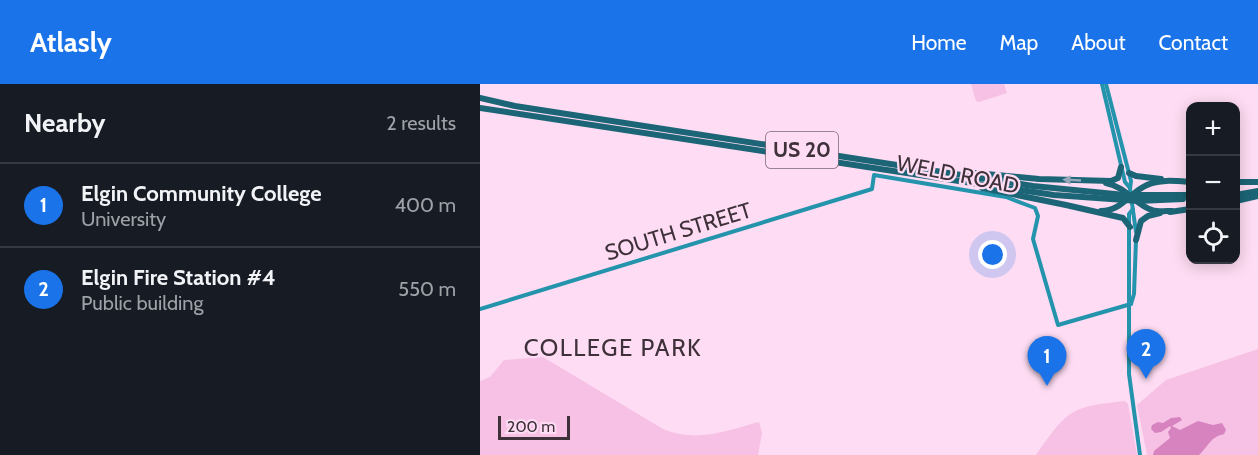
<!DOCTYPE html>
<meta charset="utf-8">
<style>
body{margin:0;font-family:Cabin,sans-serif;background:#20242c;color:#f1f3f6}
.controls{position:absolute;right:18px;top:18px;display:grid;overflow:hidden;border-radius:12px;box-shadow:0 3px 15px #0003}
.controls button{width:54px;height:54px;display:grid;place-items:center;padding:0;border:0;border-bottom:2px solid #363941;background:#171b24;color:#f1f3f6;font:30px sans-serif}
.scale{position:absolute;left:18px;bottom:15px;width:72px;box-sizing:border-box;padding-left:6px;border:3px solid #3e313a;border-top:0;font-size:16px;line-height:21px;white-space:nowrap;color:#3e313a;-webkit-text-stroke:4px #fedcf3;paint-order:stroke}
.you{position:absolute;left:513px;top:171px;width:21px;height:21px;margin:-15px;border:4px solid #fff;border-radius:50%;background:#1a73e8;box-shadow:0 0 0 9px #1a73e833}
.badge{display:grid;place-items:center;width:39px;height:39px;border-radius:50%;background:#1a73e8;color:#fff;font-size:20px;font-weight:700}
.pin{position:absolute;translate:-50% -50px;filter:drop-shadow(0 2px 3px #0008)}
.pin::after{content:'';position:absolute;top:32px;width:21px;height:18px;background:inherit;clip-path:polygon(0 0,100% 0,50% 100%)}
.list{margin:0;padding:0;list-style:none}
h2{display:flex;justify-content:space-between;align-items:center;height:78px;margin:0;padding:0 24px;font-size:26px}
h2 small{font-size:20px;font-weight:400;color:#9ea1a6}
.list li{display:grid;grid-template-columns:39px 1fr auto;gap:18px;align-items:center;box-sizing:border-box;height:84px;padding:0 24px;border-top:2px solid #363941}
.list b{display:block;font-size:22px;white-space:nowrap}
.list p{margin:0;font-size:20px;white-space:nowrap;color:#9ea1a6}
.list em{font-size:20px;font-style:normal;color:#9ea1a6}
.icon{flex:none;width:33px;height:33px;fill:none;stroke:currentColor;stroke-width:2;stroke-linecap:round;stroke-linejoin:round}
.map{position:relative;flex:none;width:778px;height:371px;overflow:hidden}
header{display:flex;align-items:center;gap:36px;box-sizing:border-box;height:84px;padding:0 30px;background:#1a73e8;color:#fff}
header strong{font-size:28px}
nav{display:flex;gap:33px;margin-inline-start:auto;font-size:21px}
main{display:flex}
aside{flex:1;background:#171b24}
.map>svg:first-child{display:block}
.green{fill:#f6c1e5}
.water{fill:#d683bf}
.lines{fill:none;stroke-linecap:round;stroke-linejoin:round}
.secondary{stroke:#2494ad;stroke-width:4}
.highway{stroke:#1b6576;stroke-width:6}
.highway-bridge{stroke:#1b6576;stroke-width:6}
.oneway{fill:#98a6bb}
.labels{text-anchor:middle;stroke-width:4.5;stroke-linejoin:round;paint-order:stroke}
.shield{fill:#fedcf3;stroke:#786472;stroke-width:1.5}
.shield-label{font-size:21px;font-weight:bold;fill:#3e313a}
.street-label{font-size:22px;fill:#3e313a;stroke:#fedcf3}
.neighbourhood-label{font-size:24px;letter-spacing:1.5px;fill:#3e313a;stroke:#fedcf3}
</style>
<header>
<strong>Atlasly</strong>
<nav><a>Home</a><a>Map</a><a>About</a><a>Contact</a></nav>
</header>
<main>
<aside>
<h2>Nearby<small>2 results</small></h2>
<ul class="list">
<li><span class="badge">1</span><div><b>Elgin Community College</b><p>University</p></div><em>400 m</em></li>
<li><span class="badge">2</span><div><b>Elgin Fire Station #4</b><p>Public building</p></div><em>550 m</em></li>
</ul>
</aside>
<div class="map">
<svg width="778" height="371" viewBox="0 0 778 371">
<rect width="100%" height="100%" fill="#fedcf3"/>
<!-- green -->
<g class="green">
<polygon points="491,0 524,0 527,9 499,18 496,17"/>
<polygon points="778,265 778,371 667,371 657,321 686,296"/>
<path d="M63 273 183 345C217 359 245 347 279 338L282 349 278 371H0V297L10 293 24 276Z"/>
<path d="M645 317 648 320 657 371H556C588 326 589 323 645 317Z"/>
</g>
<!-- water -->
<path class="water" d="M700 333 702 336 692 342 700 346 718 337 733 341 742 339 746 346 744 350C730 353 728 363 719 371H673L674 367 690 354 688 348 691 344 690 342 681 348 675 349 671 345 672 341 678 338 683 339 691 334Z"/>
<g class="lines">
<!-- secondary -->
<g class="secondary">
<polyline points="622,0 645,98 650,104"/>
<polyline points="626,0 651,97 650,105 656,148"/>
<polyline points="653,125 649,130 649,290 660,371"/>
<polyline points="651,220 654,210 656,156"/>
<polyline points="0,225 392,105 394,91 526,113 555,124 558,132 553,155 578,241 651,220"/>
</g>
<!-- highway -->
<g class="highway">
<polyline points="0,14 35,22 553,102 645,111"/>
<polyline points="0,24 479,97 574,111 645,116"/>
<polyline points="495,89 559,95 631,97 638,94 641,83"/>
<polyline points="649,89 656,92 681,95"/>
<polyline points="756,98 778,98"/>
<path d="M626 99C647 103 656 122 672 126 678 128 686 127 692 127"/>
<polyline points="502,104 586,121 643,134 650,143"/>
<polyline points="658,111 710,111"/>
<polyline points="756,111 778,107"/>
<polyline points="658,117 703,115"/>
<polyline points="756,117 778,112"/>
<path d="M621 127C642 127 650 108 667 101 679 95 697 97 710 98"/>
<polyline points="690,128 710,125"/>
<polyline points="656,156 661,137 668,132 680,129"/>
</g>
<!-- highway-bridge -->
<g class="highway-bridge">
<polyline points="645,111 658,111"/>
<polyline points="645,116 658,117"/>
</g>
</g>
<!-- one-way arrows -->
<defs><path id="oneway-solid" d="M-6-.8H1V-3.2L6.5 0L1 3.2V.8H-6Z" transform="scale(1.5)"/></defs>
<use class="oneway" href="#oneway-solid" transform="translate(592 96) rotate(-177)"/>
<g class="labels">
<!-- shield labels -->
<rect class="shield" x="286" y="48" width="72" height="36" rx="4.5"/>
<g class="shield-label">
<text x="322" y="73">US 20</text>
</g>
<!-- street labels -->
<g class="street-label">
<text transform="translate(478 90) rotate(11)" y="8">WELD ROAD</text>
<text transform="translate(198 147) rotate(-17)" y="8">SOUTH STREET</text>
</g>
<!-- neighbourhood labels -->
<g class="neighbourhood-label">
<text x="133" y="272">COLLEGE PARK</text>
</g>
</g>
</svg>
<div class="controls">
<button>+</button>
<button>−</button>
<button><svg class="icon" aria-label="locate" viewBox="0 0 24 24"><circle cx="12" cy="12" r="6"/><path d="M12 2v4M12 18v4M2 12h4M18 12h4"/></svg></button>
</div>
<div class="scale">200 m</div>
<div class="you"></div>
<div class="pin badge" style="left:567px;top:302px">1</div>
<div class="pin badge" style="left:666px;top:295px">2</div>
</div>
</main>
